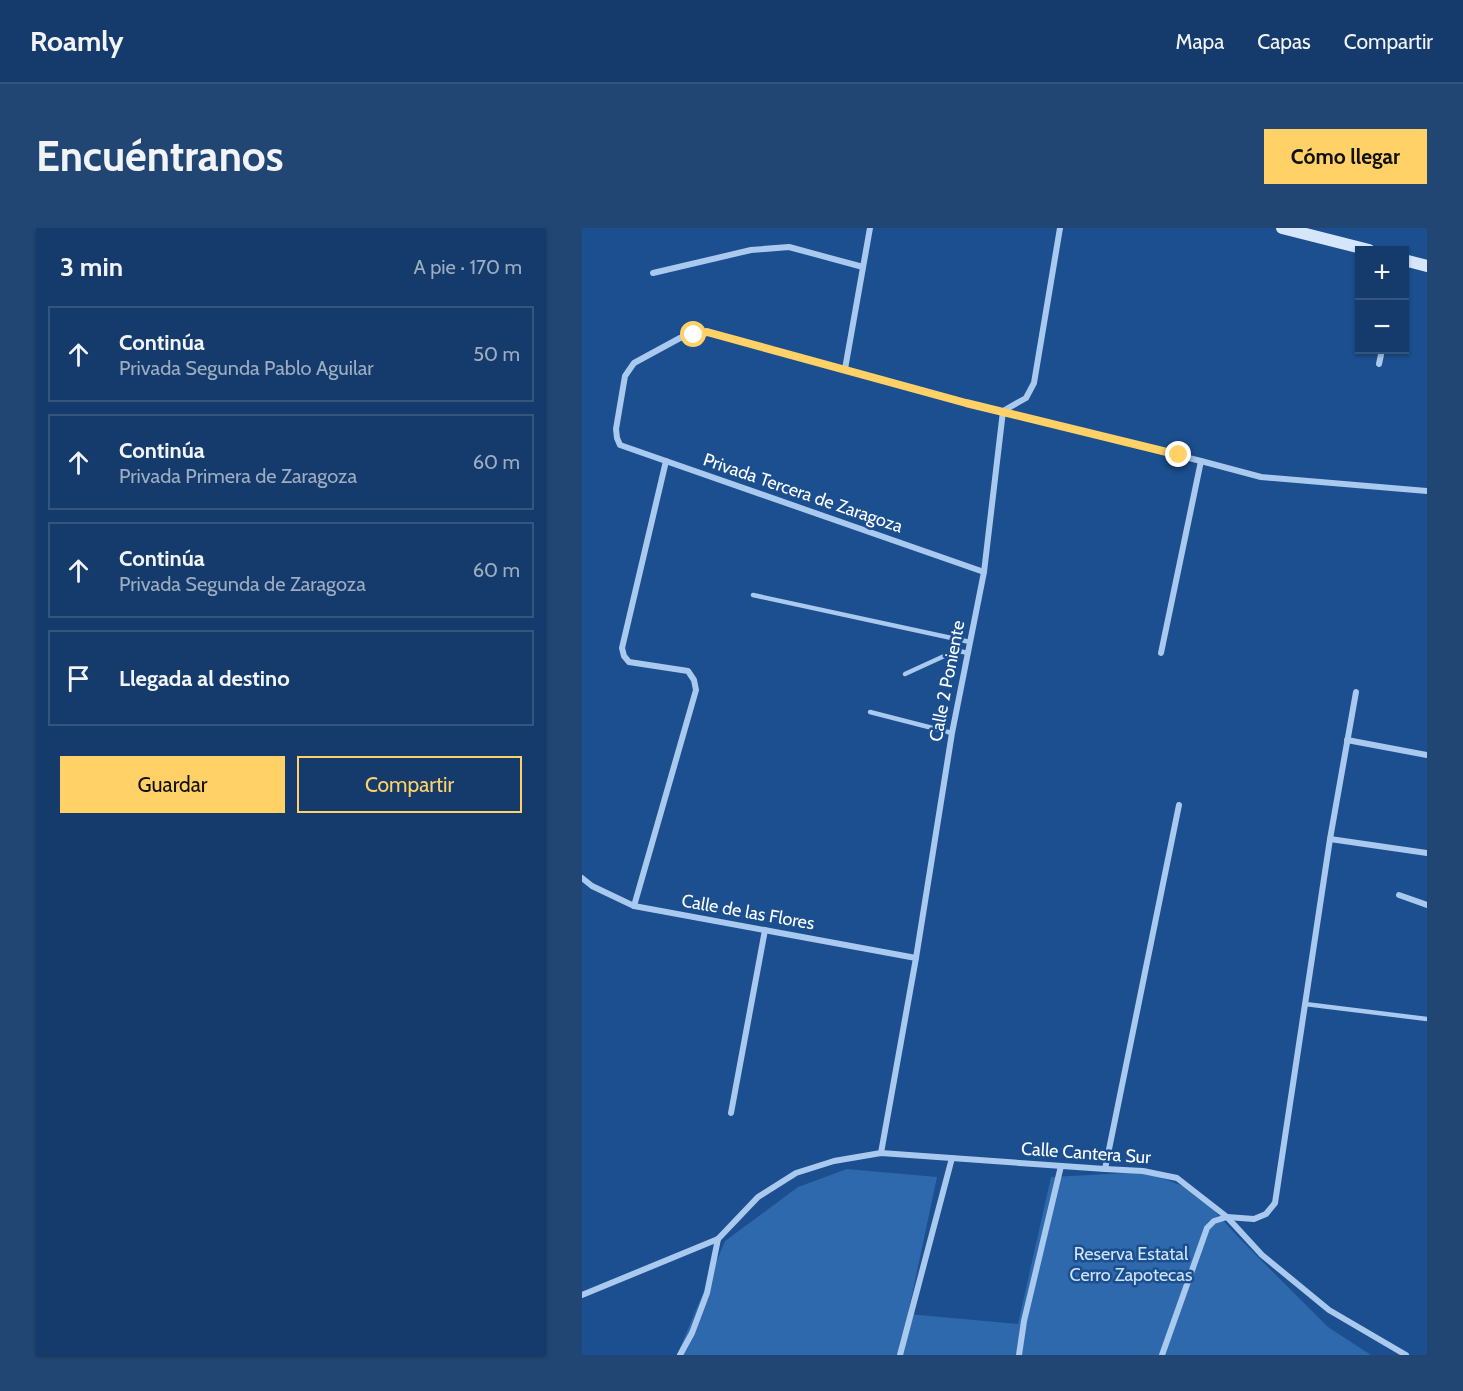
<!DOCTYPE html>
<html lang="es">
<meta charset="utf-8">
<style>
body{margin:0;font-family:Cabin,sans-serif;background:#214673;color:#f1f3f6}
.controls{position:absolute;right:18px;top:18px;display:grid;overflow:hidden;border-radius:0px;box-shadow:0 2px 4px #0004}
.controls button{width:54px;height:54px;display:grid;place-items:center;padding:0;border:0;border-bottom:2px solid #33557e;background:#143b6b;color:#f1f3f6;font:30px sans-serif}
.stop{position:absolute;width:18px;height:18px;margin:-14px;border:4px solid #ffd166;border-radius:50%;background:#fff}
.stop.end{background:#ffd166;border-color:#fff;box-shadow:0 2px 6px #0008}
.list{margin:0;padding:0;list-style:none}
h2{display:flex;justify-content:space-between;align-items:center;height:78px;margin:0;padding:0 24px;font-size:26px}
h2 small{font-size:20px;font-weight:400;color:#9dadc1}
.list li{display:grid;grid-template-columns:39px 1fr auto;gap:18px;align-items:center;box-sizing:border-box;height:96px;margin:0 12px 12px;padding:0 12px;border:2px solid #33557e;border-radius:0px}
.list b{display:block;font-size:22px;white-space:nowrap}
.list p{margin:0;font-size:20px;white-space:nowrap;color:#9dadc1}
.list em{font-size:20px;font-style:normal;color:#9dadc1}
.actions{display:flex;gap:12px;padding:18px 24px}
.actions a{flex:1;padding:14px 0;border:2px solid #ffd166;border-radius:0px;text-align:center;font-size:21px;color:#ffd166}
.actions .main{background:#ffd166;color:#111}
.icon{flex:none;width:33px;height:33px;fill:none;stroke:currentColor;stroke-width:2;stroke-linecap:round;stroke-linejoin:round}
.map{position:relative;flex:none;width:845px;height:1127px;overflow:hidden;border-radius:0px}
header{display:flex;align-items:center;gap:36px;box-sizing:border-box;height:84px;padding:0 30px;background:#143b6b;border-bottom:2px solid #33557e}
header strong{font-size:28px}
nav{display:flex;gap:33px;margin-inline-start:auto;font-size:21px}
.intro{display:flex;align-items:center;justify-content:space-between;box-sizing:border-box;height:144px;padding:0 36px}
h1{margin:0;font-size:42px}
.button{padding:15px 27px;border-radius:0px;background:#ffd166;color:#111;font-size:21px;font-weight:700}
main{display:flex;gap:36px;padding:0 36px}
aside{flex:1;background:#143b6b;border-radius:0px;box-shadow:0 2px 4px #0004}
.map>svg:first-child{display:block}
.green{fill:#2e69ad}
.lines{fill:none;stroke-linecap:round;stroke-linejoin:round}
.lane{stroke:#a9c9ee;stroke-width:4.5}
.street{stroke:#a9c9ee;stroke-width:6}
.secondary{stroke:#d6e6fa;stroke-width:12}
.route{stroke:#ffd166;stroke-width:8}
.labels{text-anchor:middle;stroke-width:5;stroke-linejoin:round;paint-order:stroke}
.street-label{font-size:18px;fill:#fff;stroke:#1b4f8f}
.park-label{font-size:18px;fill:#cfe3fa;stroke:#1b4f8f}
</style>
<header>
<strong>Roamly</strong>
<nav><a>Mapa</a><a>Capas</a><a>Compartir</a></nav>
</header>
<div class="intro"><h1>Encuéntranos</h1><a class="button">Cómo llegar</a></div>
<main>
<aside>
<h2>3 min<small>A pie · 170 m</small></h2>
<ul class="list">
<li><svg class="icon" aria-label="ahead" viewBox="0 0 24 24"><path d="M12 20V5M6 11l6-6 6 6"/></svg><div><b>Continúa</b><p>Privada Segunda Pablo Aguilar</p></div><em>50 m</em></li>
<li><svg class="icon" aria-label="ahead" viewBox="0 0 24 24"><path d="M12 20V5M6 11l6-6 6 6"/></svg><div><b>Continúa</b><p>Privada Primera de Zaragoza</p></div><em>60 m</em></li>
<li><svg class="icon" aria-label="ahead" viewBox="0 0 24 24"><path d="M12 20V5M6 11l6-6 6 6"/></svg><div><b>Continúa</b><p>Privada Segunda de Zaragoza</p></div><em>60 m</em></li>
<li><svg class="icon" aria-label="arrive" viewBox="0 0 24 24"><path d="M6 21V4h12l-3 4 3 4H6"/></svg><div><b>Llegada al destino</b></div></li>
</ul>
<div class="actions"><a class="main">Guardar</a><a>Compartir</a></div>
</aside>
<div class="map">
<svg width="845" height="1127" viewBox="0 0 845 1127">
<rect width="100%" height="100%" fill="#1b4f8f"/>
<!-- green -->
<polygon class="green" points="265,941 355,949 326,1086 436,1096 469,949 564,944 614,963 659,1012 746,1099 789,1127 95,1127 143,1013 216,959"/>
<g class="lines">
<!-- lane -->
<g class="lane">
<polyline points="171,367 388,414"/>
<polyline points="323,446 371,424 377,423 386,425"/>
<polyline points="288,484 370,505"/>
<polyline points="723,776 845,791"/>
</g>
<!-- street -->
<g class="street">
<polyline points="71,45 169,22 207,19 281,39"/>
<polyline points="797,136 800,122"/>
<polyline points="263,141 288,0"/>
<polyline points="402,344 38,217 35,210 34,201 43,148 52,135 98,110 125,104 384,175 619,233 679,249 845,263"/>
<polyline points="579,425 619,233"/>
<polyline points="765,512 845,527"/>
<polyline points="748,611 845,625"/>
<polyline points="0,650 10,658 52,678 334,730"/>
<polyline points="817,667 845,677"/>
<polyline points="52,678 114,462 112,452 106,443 47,434 42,428 40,420 84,233"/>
<polyline points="149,885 183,702"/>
<polyline points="299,925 334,730 370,505 402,344 421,183 444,170 452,155 478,0"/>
<polyline points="523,941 597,577"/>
<polyline points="0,1067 136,1011 176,969 214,945 252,933 299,925 523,941 561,943 595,950 645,989 680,1027 747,1082 824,1127"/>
<polyline points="98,1127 110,1105 125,1065 136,1011"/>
<polyline points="318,1127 370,930"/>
<polyline points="437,1127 442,1093 479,938"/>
<polyline points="580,1127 625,1000 632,993 645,989 672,991 684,986 693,975 748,611 774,464"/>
</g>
<!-- secondary -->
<g class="secondary">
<polyline points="700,0 787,22"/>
<polyline points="822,32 845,38"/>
</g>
</g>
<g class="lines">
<!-- route -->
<polyline class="route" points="112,107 125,104 384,175 597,227"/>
</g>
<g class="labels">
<!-- street labels -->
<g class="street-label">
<text transform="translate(221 265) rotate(19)" y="6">Privada Tercera de Zaragoza</text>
<text transform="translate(365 453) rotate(-79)" y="6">Calle 2 Poniente</text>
<text transform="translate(166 684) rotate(10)" y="6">Calle de las Flores</text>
<text transform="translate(504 925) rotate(4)" y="6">Calle Cantera Sur</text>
</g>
<!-- park labels -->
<g class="park-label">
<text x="549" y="1032">Reserva Estatal<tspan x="549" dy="21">Cerro Zapotecas</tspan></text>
</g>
</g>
</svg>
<div class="controls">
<button>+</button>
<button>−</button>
</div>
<div class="stop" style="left:112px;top:107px"></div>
<div class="stop end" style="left:597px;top:227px"></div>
</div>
</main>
